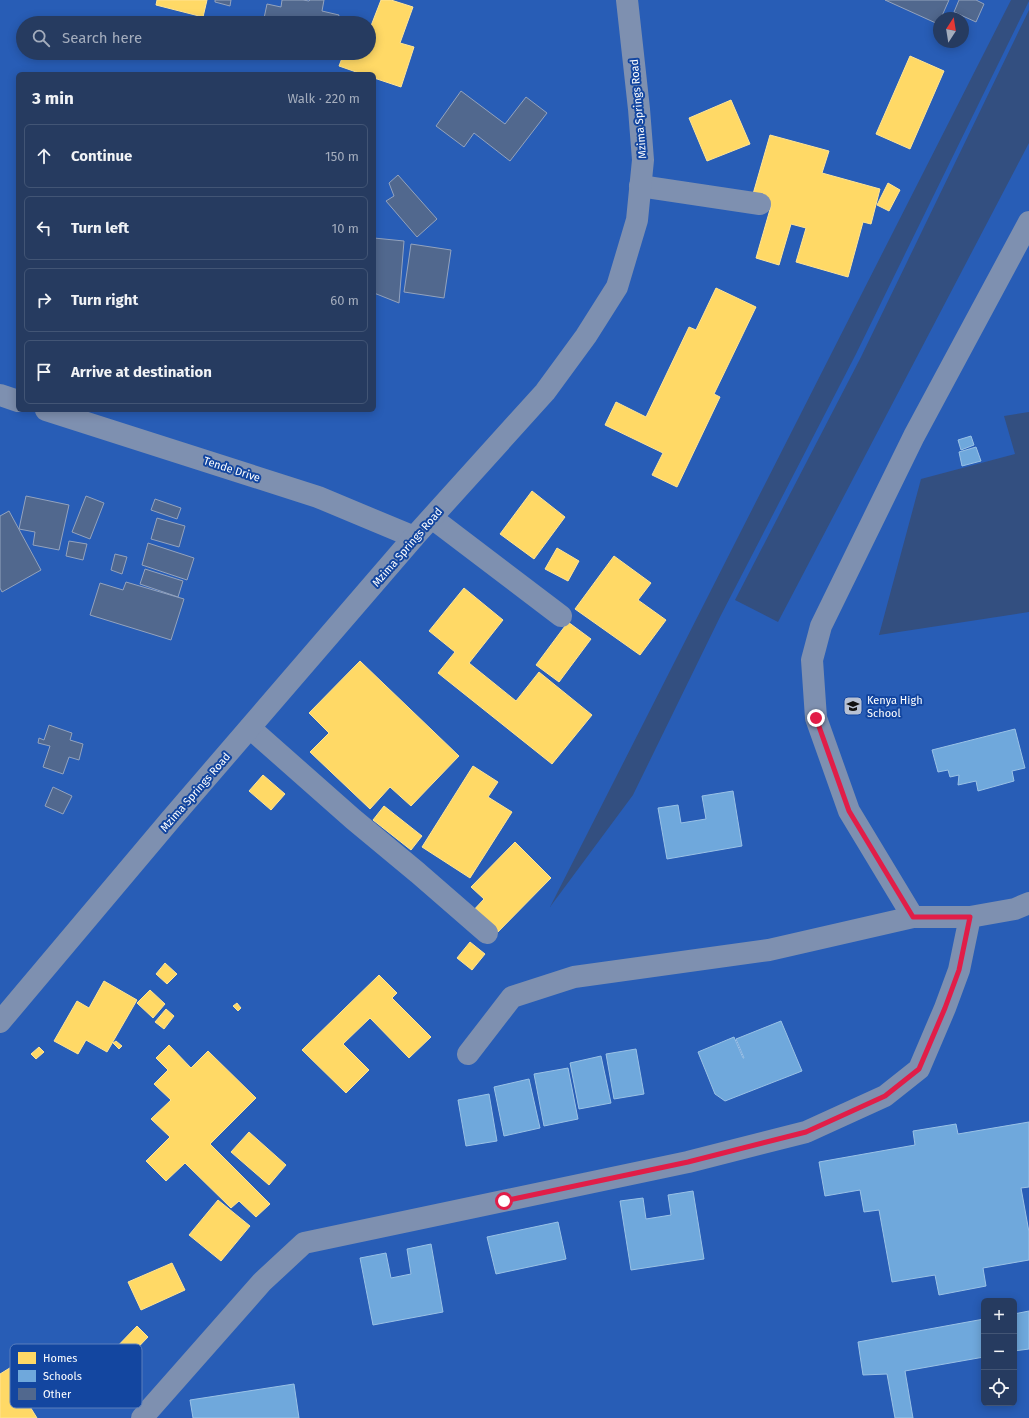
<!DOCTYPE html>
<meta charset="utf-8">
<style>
body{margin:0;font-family:"Fira Sans",sans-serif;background:#324669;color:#f1f3f6}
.controls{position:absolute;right:12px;bottom:12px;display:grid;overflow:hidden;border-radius:6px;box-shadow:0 2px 10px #0003}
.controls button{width:36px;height:36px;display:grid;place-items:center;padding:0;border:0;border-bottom:1px solid #425575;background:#263b60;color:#f1f3f6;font:20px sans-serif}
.compass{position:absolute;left:933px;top:12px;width:36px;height:36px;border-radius:50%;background:#263b60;box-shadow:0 2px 10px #0003;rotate:12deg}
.stop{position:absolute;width:12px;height:12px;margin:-9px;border:3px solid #e11d48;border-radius:50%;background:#fff}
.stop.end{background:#e11d48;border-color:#fff;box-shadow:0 1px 4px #0008}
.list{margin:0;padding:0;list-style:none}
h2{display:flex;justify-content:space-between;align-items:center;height:52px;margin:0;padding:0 16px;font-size:17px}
h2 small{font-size:13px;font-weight:400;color:#a4adbd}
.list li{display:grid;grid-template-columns:26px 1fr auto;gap:12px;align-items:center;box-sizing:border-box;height:64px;margin:0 8px 8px;padding:0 8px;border:1px solid #425575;border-radius:6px}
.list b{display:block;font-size:15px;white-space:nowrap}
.list em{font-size:13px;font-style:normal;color:#a4adbd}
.icon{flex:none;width:22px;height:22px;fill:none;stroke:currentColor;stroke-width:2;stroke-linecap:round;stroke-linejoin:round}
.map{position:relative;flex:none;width:1029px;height:1418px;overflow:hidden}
.search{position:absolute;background:#263b60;box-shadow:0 2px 10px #0003;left:16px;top:16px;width:360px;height:44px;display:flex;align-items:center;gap:10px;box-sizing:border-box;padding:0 14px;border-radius:22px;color:#a4adbd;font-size:15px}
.panel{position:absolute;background:#263b60;box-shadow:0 2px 10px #0003;left:16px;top:72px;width:360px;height:340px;border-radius:6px}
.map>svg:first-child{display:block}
.green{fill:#285db6;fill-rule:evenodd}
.homes{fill:#ffd966;stroke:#ffe494}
.schools{fill:#6fa8dc;stroke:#9ac2e6}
.building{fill:#51688e;stroke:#93a3be}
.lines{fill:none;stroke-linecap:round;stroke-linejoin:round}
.minor{stroke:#7e90b0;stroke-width:22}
.route{stroke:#e11d48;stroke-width:5}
.labels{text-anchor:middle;stroke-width:4;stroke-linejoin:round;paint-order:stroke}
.street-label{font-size:11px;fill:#fff;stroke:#1346a0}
.poi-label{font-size:11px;fill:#fff;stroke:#1346a0;text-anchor:start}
.key{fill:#1346a0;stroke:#5a7ebc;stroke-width:1}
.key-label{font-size:11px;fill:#fff}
</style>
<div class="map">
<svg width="1029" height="1418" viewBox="0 0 1029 1418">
<rect width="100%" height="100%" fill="#334f80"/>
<!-- green -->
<path class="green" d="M0 0H1011L550 907 633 795 720 617 856 354 1029 1V10L861 357 735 600 778 622 1029 143V412L1004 416 1015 454 921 479 879 635 1029 612V1418H0ZM939 18H963V42H939ZM23 23H369V53H23ZM18 74H374V410H18ZM984 1301H1014V1403H984Z"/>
<!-- homes -->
<g class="homes">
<polygon points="157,0 207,0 203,17 156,5"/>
<polygon points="381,0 391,0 413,7 400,43 414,47 401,87 374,78 374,74 362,74 339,66 344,53 369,53 369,31"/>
<polygon points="910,56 944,71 910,149 876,134"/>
<polygon points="731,100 750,144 707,161 689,118"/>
<polygon points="770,135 829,151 822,173 880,189 871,224 863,222 848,277 796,262 806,228 791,224 779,265 756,258 771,206 751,201"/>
<polygon points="888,183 900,190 889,211 877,205"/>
<polygon points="716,288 756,307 714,394 720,397 677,487 652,475 663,453 605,425 616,402 646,417 689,327 696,330"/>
<polygon points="532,491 565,517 534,559 500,534"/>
<polygon points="557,548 579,561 568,581 545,569"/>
<polygon points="614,556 651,583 638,600 666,620 640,655 575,609"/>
<polygon points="464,588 503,620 469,663 516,701 539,672 592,715 552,764 438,673 455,652 429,631"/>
<polygon points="568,622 591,639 559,682 536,665"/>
<polygon points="360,661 459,756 411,806 390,787 370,809 310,752 329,733 309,713"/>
<polygon points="473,766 498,782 488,797 512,812 470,878 422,847"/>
<polygon points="263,775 285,794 271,810 249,791"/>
<polygon points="384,806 422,836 411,850 373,820"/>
<polygon points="515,842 551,878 493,937 470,914 484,899 471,887"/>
<polygon points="470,942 485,954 472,970 457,958"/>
<polygon points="165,963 177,974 167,984 156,974"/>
<polygon points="379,975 397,993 392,998 431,1037 409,1058 370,1018 343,1044 369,1070 346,1093 302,1050"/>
<polygon points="104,981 137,1000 107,1052 86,1040 78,1054 54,1041 77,1001 89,1008"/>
<polygon points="150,990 165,1004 153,1018 137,1003"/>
<polygon points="237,1003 241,1008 238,1011 233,1006"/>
<polygon points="166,1009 174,1016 164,1029 155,1022"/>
<polygon points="116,1041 122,1046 119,1049 113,1043"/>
<polygon points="169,1045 191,1068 208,1051 256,1098 210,1144 270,1204 256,1217 239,1201 231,1208 185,1163 166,1181 146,1161 170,1137 151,1119 171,1100 154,1084 168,1070 156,1058"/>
<polygon points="39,1047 44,1052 36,1059 31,1054"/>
<polygon points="249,1132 286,1165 269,1185 231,1152"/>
<polygon points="218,1200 250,1226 221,1261 189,1235"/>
<polygon points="172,1263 185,1290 141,1310 128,1282"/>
<polygon points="137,1326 148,1337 104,1383 87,1368 104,1349 110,1354"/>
<polygon points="26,1358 43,1386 24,1397 37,1418 0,1418 0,1374"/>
</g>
<!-- schools -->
<g class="schools">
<polygon points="971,436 974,445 961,450 958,440"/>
<polygon points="976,447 981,461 962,466 959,452"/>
<polygon points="1015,729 1025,768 1012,771 1014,781 978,791 976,781 958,785 959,775 950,777 948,770 938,772 932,750"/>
<polygon points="733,791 742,846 667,859 658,808 678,805 681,823 706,819 702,796"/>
<polygon points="781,1021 802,1071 725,1101 715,1094 698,1052 734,1037 743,1058 744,1058 736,1039"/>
<polygon points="636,1049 644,1094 614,1099 606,1054"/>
<polygon points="601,1056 611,1103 579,1109 570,1063"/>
<polygon points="568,1068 578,1119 544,1126 534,1074"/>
<polygon points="529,1079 540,1128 504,1136 494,1087"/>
<polygon points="489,1094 497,1141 466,1146 458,1100"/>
<polygon points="1029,1122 1029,1187 1021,1188 1029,1232 1029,1260 983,1268 986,1286 939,1295 935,1275 892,1282 879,1210 864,1212 860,1190 825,1196 819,1162 915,1145 913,1131 956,1124 958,1134"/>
<polygon points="693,1191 704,1259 631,1270 620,1201 643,1198 646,1219 671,1215 668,1195"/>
<polygon points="558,1222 566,1259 496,1274 487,1237"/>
<polygon points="431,1244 443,1312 373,1325 360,1258 386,1253 391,1278 411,1274 407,1249"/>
<polygon points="1029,1311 1029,1349 1014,1351 1014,1314"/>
<polygon points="984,1319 984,1357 905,1371 913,1418 895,1418 887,1374 863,1375 858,1342"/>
<polygon points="294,1384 299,1418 193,1418 190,1400"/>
</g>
<!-- building -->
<g class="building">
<polygon points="215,0 231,0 230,6 215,2"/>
<polygon points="282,0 303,0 309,1 310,0 324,0 322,11 339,15 337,23 263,23 267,4 281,7"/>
<polygon points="885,0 949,0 941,18 939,18 938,24"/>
<polygon points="959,0 976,0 984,4 976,22 954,12"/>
<polygon points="310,53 330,53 329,57"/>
<polygon points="461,91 505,124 526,97 547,113 510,161 474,133 464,147 436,126"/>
<polygon points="398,175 437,219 417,237 386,201 394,196 389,183"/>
<polygon points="374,238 404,241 399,303 374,293"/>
<polygon points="411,244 451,250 444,298 404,292"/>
<polygon points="26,496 69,505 59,550 33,545 35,532 19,529"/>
<polygon points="86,496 104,503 90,539 72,532"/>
<polygon points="155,499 181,508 177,519 151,510"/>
<polygon points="9,511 41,570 2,592 0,588 0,516"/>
<polygon points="157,518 185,526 179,547 151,539"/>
<polygon points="69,541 87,544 83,560 66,556"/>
<polygon points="148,543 194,558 187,580 142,565"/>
<polygon points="115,554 127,557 122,574 111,570"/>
<polygon points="145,569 183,581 178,597 140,584"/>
<polygon points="126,582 184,599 171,640 90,615 100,583 123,590"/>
<polygon points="49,725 72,733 70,740 83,744 79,760 69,757 63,774 43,767 50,746 38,743 39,738 44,740"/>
<polygon points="53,787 72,796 63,814 45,806"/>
</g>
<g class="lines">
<!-- minor -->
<g class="minor">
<polyline points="640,186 760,204"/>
<polyline points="0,395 18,401"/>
<polyline points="46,410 318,497 414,537"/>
<polyline points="432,518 561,616"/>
<polyline points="250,728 353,819 418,873 487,933"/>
<polyline points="913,917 849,811 816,718 812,660 821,626 914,436 1029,222"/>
<polyline points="0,1022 171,819 414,537 545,392 586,336 617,287 637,220 643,160 639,109 627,0"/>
<polyline points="468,1054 512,997 574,977 769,950 913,917 970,917"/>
<polyline points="142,1418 262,1282 304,1243 688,1162 806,1132 885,1096 919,1069 945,1008 959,970 970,917 1015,909 1029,903"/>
</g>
</g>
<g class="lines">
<!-- route -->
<polyline class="route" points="504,1201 688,1162 806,1132 885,1096 919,1069 945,1008 959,970 970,917 913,917 849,811 816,718"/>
</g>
<!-- icons -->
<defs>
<g id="school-square" transform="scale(1)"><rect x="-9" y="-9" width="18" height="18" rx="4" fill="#b8c1d3" stroke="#1346a0"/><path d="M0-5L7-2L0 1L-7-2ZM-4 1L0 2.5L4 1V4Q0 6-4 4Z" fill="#111"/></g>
</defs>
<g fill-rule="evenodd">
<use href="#school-square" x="853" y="706"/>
</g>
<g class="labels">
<!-- street labels -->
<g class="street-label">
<text transform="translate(638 109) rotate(-95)" y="4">Mzima Springs Road</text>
<text transform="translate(232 469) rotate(18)" y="4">Tende Drive</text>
<text transform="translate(407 547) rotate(-49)" y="4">Mzima Springs Road</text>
<text transform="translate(195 792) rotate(-49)" y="4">Mzima Springs Road</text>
</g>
<!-- poi labels -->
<g class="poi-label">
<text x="867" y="704">Kenya High<tspan x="867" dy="13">School</tspan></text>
</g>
</g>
<!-- legend -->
<rect x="10" y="1344" width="132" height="64" rx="6" class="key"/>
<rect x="18" y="1352" width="18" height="12" fill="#ffd966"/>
<rect x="18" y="1370" width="18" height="12" fill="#6fa8dc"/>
<rect x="18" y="1388" width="18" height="12" fill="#51688e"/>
<g class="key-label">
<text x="43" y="1362">Homes</text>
<text x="43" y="1380">Schools</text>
<text x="43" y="1398">Other</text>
</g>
</svg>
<div class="controls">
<button>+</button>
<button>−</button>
<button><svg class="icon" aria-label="locate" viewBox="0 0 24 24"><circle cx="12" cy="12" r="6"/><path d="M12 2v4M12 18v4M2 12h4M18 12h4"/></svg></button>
</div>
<svg class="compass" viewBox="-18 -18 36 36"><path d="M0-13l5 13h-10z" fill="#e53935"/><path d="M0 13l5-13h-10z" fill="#a4adbd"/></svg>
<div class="stop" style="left:504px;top:1201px"></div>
<div class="stop end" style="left:816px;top:718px"></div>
<div class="search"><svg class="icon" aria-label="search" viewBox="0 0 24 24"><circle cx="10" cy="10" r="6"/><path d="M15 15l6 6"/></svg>Search here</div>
<section class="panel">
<h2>3 min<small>Walk · 220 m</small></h2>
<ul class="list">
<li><svg class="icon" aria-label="ahead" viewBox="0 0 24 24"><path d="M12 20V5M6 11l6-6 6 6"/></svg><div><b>Continue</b></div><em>150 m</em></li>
<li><svg class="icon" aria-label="left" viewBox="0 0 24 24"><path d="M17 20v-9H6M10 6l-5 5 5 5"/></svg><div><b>Turn left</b></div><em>10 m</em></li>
<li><svg class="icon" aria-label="right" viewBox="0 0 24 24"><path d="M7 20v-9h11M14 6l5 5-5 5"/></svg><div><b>Turn right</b></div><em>60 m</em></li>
<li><svg class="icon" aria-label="arrive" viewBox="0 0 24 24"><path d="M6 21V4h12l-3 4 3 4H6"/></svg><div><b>Arrive at destination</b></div></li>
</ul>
</section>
</div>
